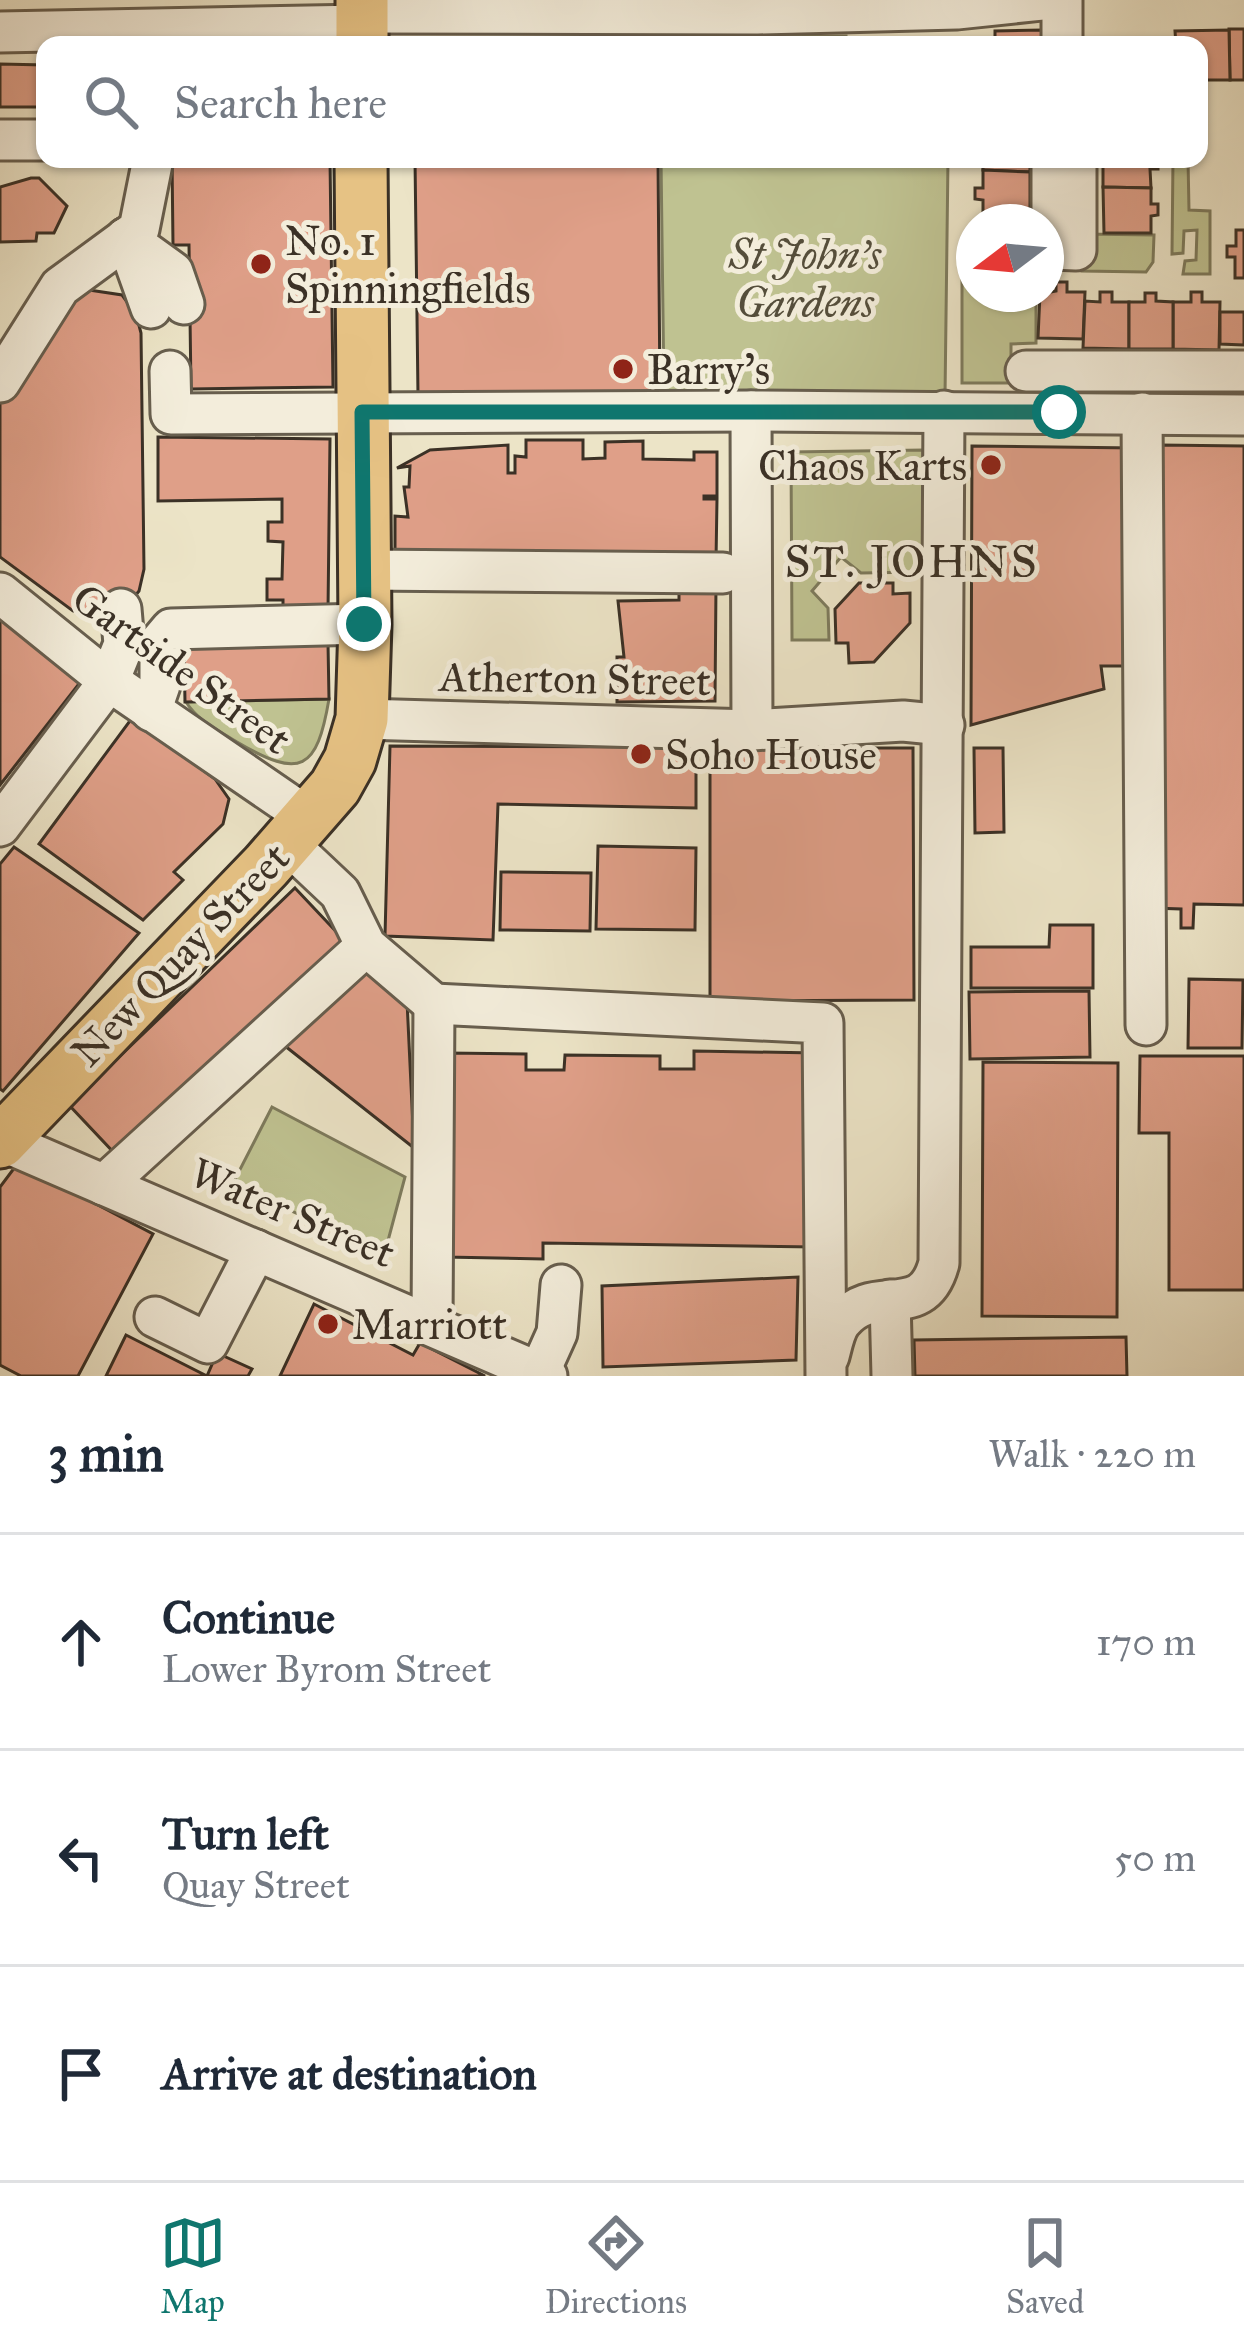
<!DOCTYPE html>
<meta charset="utf-8">
<style>
body{margin:0;font-family:"IM FELL Great Primer",serif;background:#f2f2f3;color:#1f2937}
.compass{position:absolute;left:956px;top:204px;width:108px;height:108px;border-radius:50%;background:#fff;box-shadow:0 3px 9px #0004;rotate:254deg}
.stop{position:absolute;width:36px;height:36px;margin:-27px;border:9px solid #0f766e;border-radius:50%;background:#fff}
.stop.end{background:#0f766e;border-color:#fff;box-shadow:0 3px 12px #0008}
.list{margin:0;padding:0;list-style:none}
h2{display:flex;justify-content:space-between;align-items:center;height:156px;margin:0;padding:0 48px;font-size:51px}
h2 small{font-size:39px;font-weight:400;color:#747a83}
.list li{display:grid;grid-template-columns:78px 1fr auto;gap:36px;align-items:center;box-sizing:border-box;height:216px;padding:0 48px;border-top:3px solid #e0e1e3}
.list b{display:block;font-size:45px;white-space:nowrap}
.list p{margin:0;font-size:39px;white-space:nowrap;color:#747a83}
.list em{font-size:39px;font-style:normal;color:#747a83}
.icon{flex:none;width:66px;height:66px;fill:none;stroke:currentColor;stroke-width:2;stroke-linecap:round;stroke-linejoin:round}
.map{position:relative;flex:none;width:1244px;height:1376px;overflow:hidden}
.search{position:absolute;background:#fff;box-shadow:0 3px 9px #0004;left:36px;right:36px;top:36px;height:132px;display:flex;align-items:center;gap:30px;box-sizing:border-box;padding:0 42px;border-radius:24px;color:#747a83;font-size:45px}
.sheet{height:804px;background:#fff}
nav{display:flex;justify-content:space-around;align-items:center;box-sizing:border-box;height:168px;border-top:3px solid #e0e1e3;background:#fff;font-size:33px;color:#747a83}
nav a{display:grid;justify-items:center;gap:6px}
nav .on{color:#0f766e}
.map>svg:first-child{display:block}
.green{fill:#bfc291;stroke:#7d7a5c;stroke-width:3}
.building{fill:#df9f88;stroke:#3b3126;stroke-width:3}
.lines{fill:none;stroke-linecap:round;stroke-linejoin:round}
.minor-casing{stroke:#675e4e;stroke-width:45}
.major-casing{stroke:#3b3126;stroke-width:57}
.minor{stroke:#f3eddb;stroke-width:39}
.major{stroke:#e6c284;stroke-width:51}
.route{stroke:#0f766e;stroke-width:15}
.poi-dot{fill:#8f2418;stroke:#f3eddb;stroke-width:4.5}
.labels{text-anchor:middle;stroke-width:10;stroke-linejoin:round;paint-order:stroke}
.poi-label{font-size:42px;fill:#3b3126;stroke:#f3eddb;text-anchor:start}
.park-label{font-size:42px;font-style:italic;fill:#554e3b;stroke:#f3eddb}
.street-label{font-size:42px;fill:#3b3126;stroke:#f3eddb}
.neighbourhood-label{font-size:45px;letter-spacing:3px;fill:#3b3126;stroke:#f3eddb}
</style>
<div class="map">
<svg width="1244" height="1376" viewBox="0 0 1244 1376">
<rect width="100%" height="100%" fill="#ece4c7"/>
<filter id="stains"><feTurbulence type="fractalNoise" baseFrequency=".00167" numOctaves="4"/><feColorMatrix values="0 0 0 0 .2 0 0 0 0 .09 0 0 0 0 .02 0 0 0 .5 -.17"/></filter>
<radialGradient id="worn" r=".72"><stop offset=".6" stop-color="#630" stop-opacity="0"/><stop offset="1" stop-color="#630" stop-opacity=".3"/></radialGradient>
<!-- green -->
<g class="green">
<polygon points="846,36 846,45 660,45 660,38"/>
<polygon points="661,159 948,159 945,397 664,394"/>
<polygon points="1173,159 1188,159 1189,210 1210,211 1210,274 1183,274 1185,261 1196,260 1197,230 1184,231 1183,253 1172,254"/>
<polygon points="1082,234 1154,235 1153,262 1146,272 1082,271"/>
<polygon points="962,280 974,280 974,294 1036,294 1036,343 1011,344 1011,383 962,383"/>
<polygon points="923,450 923,572 861,573 841,557 812,591 828,608 829,640 792,640 791,452"/>
<path d="M329 699C317 770 301 780 237 742 218 730 198 721 186 702Z"/>
<polygon points="272,1107 405,1177 385,1252 232,1185"/>
</g>
<!-- building -->
<g class="building">
<polygon points="1229,29 1244,29 1244,80 1230,80"/>
<polygon points="1042,30 1042,45 995,45 995,31"/>
<polygon points="1229,30 1230,80 1206,80 1206,88 1199,88 1199,45 1176,45 1175,31"/>
<polygon points="0,64 45,65 45,107 0,107"/>
<polygon points="172,159 330,159 333,387 191,389 189,245 173,245"/>
<polygon points="415,159 658,159 660,395 418,395"/>
<polygon points="983,159 1030,159 1030,172 983,170"/>
<polygon points="1103,159 1158,159 1158,169 1150,169 1151,188 1103,187"/>
<polygon points="983,170 1030,172 1030,219 983,217 983,200 975,199 975,188 983,188"/>
<polygon points="31,178 39,178 67,206 54,233 37,233 36,241 0,242 0,187"/>
<polygon points="1103,187 1151,188 1151,204 1158,204 1158,215 1151,216 1151,233 1104,233"/>
<polygon points="1236,230 1244,230 1244,278 1235,278 1235,257 1227,257 1227,246 1236,246"/>
<polygon points="1056,282 1067,282 1067,292 1085,292 1083,339 1038,338 1040,294 1056,291"/>
<polygon points="89,290 122,295 136,314 141,333 144,569 139,591 126,607 91,616 73,611 0,557 0,400 58,306"/>
<polygon points="1100,292 1112,292 1112,302 1129,302 1129,349 1083,348 1085,301 1100,302"/>
<polygon points="1191,292 1202,292 1202,302 1220,302 1219,350 1173,349 1173,302 1191,302"/>
<polygon points="1145,293 1156,293 1156,301 1173,302 1173,349 1129,349 1129,302 1145,302"/>
<polygon points="1220,312 1244,312 1244,345 1220,344"/>
<polygon points="158,437 330,439 328,611 283,611 283,600 267,600 267,579 282,579 283,542 268,541 268,522 282,522 282,499 158,501"/>
<polygon points="526,440 583,440 583,459 605,458 605,442 643,441 643,459 694,460 694,452 717,452 717,496 704,496 704,499 717,499 716,561 395,558 395,516 408,517 404,487 409,487 410,466 397,468 430,450 508,445 508,473 515,473 515,456 526,457"/>
<polygon points="1159,445 1244,446 1244,905 1194,904 1193,928 1181,928 1181,909 1152,908"/>
<polygon points="972,446 1135,448 1130,666 1101,666 1104,689 971,725"/>
<polygon points="859,583 893,583 893,594 910,593 910,623 874,662 849,663 848,643 836,643 835,609"/>
<polygon points="716,585 715,701 617,702 617,657 624,657 618,601 679,600 679,586"/>
<polygon points="0,618 82,680 0,785"/>
<polygon points="328,643 329,699 185,702 184,646"/>
<polygon points="132,718 215,779 229,799 223,824 174,872 183,880 143,920 39,844"/>
<polygon points="390,746 696,747 696,808 498,804 493,940 385,936"/>
<polygon points="710,748 913,748 914,1000 710,1001"/>
<polygon points="974,748 1003,748 1004,832 975,833"/>
<polygon points="598,846 696,848 695,930 596,929"/>
<polygon points="14,847 139,933 3,1091 0,1089 0,864"/>
<polygon points="501,872 591,873 590,931 500,930"/>
<polygon points="295,888 345,941 119,1158 69,1105"/>
<polygon points="1050,925 1093,925 1093,988 971,988 971,947 1049,947"/>
<polygon points="362,961 407,1001 414,1148 285,1046"/>
<polygon points="1189,979 1243,980 1242,1048 1188,1048"/>
<polygon points="1089,991 1090,1057 970,1059 969,992"/>
<polygon points="694,1051 816,1053 814,1247 543,1243 543,1259 445,1257 447,1053 526,1054 526,1070 564,1070 565,1055 660,1056 660,1069 694,1069"/>
<polygon points="1140,1056 1244,1056 1244,1290 1169,1290 1169,1133 1139,1133"/>
<polygon points="983,1062 1118,1063 1117,1317 982,1316"/>
<polygon points="18,1163 153,1234 78,1376 21,1376 0,1365 0,1187"/>
<polygon points="798,1277 796,1360 603,1367 602,1286"/>
<polygon points="314,1304 413,1355 420,1343 485,1376 280,1376"/>
<polygon points="126,1335 207,1376 106,1376"/>
<polygon points="1126,1337 1127,1376 915,1376 914,1340"/>
<polygon points="217,1353 252,1369 248,1376 207,1376"/>
</g>
<g class="lines">
<!-- minor casing -->
<g class="minor-casing">
<g id="minor">
<polyline points="1062,0 1062,45"/>
<polyline points="362,13 757,14 957,9 1042,0"/>
<polyline points="0,32 362,25"/>
<polyline points="0,140 45,140"/>
<polyline points="1052,159 1052,249 1076,250 1076,159"/>
<polyline points="126,238 173,272 184,304"/>
<polyline points="126,238 151,308"/>
<polyline points="170,371 171,414 751,411 1244,415"/>
<polyline points="1026,371 1244,371"/>
<polyline points="0,382 60,287 139,229 153,159"/>
<polyline points="751,411 752,730"/>
<polyline points="1142,413 1146,1025"/>
<polyline points="365,570 723,573"/>
<polyline points="0,593 109,681 309,818"/>
<polyline points="151,711 160,685 160,642 171,629 365,624"/>
<polyline points="362,719 752,730 903,721 944,725"/>
<polyline points="0,826 109,681 124,644 121,609"/>
<polyline points="287,843 340,893 366,946 434,1004"/>
<polyline points="0,1140 547,1376"/>
<polyline points="104,1185 366,946"/>
<polyline points="890,1300 892,1376"/>
<polyline points="155,1317 208,1343 256,1250"/>
<polyline points="432,1324 434,1004 823,1023 826,1376"/>
<path d="M829 1356C832 1345 835 1329 842 1321 875 1281 923 1324 939 1263L944 411"/>
<polyline points="539,1373 557,1333 561,1285"/>
</g>
</g>
<!-- major casing -->
<g class="major-casing">
<g id="major">
<polyline points="362,45 362,0"/>
<polyline points="0,1142 266,866 335,787 350,760 362,719 365,624 361,159"/>
</g>
</g>
<!-- minor -->
<use href="#minor" class="minor"/>
<!-- major -->
<use href="#major" class="major"/>
</g>
<g class="lines">
<!-- route -->
<polyline class="route" points="364,624 362,412 1059,412"/>
</g>
<!-- markers -->
<g class="poi-dot">
<circle cx="261" cy="264" r="12"/>
<circle cx="623" cy="369" r="12"/>
<circle cx="991" cy="465" r="12"/>
<circle cx="641" cy="754" r="12"/>
<circle cx="328" cy="1324" r="12"/>
</g>
<g class="labels">
<!-- poi labels -->
<g class="poi-label">
<text x="285" y="255">No. 1<tspan x="285" dy="48">Spinningfields</tspan></text>
<text x="647" y="384">Barry's</text>
<text x="967" y="480" text-anchor="end">Chaos Karts</text>
<text x="665" y="769">Soho House</text>
<text x="352" y="1339">Marriott</text>
</g>
<!-- park labels -->
<g class="park-label">
<text x="805" y="269">St John's<tspan x="805" dy="48">Gardens</tspan></text>
</g>
<!-- street labels -->
<g class="street-label">
<text transform="translate(182 668) rotate(36)" y="15">Gartside Street</text>
<text transform="translate(575 678) rotate(1)" y="15">Atherton Street</text>
<text transform="translate(180 954) rotate(-46)" y="15">New Quay Street</text>
<text transform="translate(293 1212) rotate(23)" y="15">Water Street</text>
</g>
<!-- neighbourhood labels -->
<g class="neighbourhood-label">
<text x="912" y="577">ST. JOHNS</text>
</g>
</g>
<rect width="100%" height="100%" filter="url(#stains)"/>
<rect width="100%" height="100%" fill="url(#worn)"/>
</svg>
<svg class="compass" viewBox="-18 -18 36 36"><path d="M0-13l5 13h-10z" fill="#e53935"/><path d="M0 13l5-13h-10z" fill="#747a83"/></svg>
<div class="stop" style="left:1059px;top:412px"></div>
<div class="stop end" style="left:364px;top:624px"></div>
<div class="search"><svg class="icon" aria-label="search" viewBox="0 0 24 24"><circle cx="10" cy="10" r="6"/><path d="M15 15l6 6"/></svg>Search here</div>
</div>
<section class="sheet">
<h2>3 min<small>Walk · 220 m</small></h2>
<ul class="list">
<li><svg class="icon" aria-label="ahead" viewBox="0 0 24 24"><path d="M12 20V5M6 11l6-6 6 6"/></svg><div><b>Continue</b><p>Lower Byrom Street</p></div><em>170 m</em></li>
<li><svg class="icon" aria-label="left" viewBox="0 0 24 24"><path d="M17 20v-9H6M10 6l-5 5 5 5"/></svg><div><b>Turn left</b><p>Quay Street</p></div><em>50 m</em></li>
<li><svg class="icon" aria-label="arrive" viewBox="0 0 24 24"><path d="M6 21V4h12l-3 4 3 4H6"/></svg><div><b>Arrive at destination</b></div></li>
</ul>
</section>
<nav>
<a class="on"><svg class="icon" aria-label="map" viewBox="0 0 24 24"><path d="M3 6l6-2 6 2 6-2v14l-6 2-6-2-6 2zM9 4v14M15 6v14"/></svg>Map</a>
<a><svg class="icon" aria-label="directions" viewBox="0 0 24 24"><path d="M12 3l9 9-9 9-9-9zM9 14v-3h6M13 9l2 2-2 2"/></svg>Directions</a>
<a><svg class="icon" aria-label="saved" viewBox="0 0 24 24"><path d="M7 4h10v16l-5-4-5 4z"/></svg>Saved</a>
</nav>
